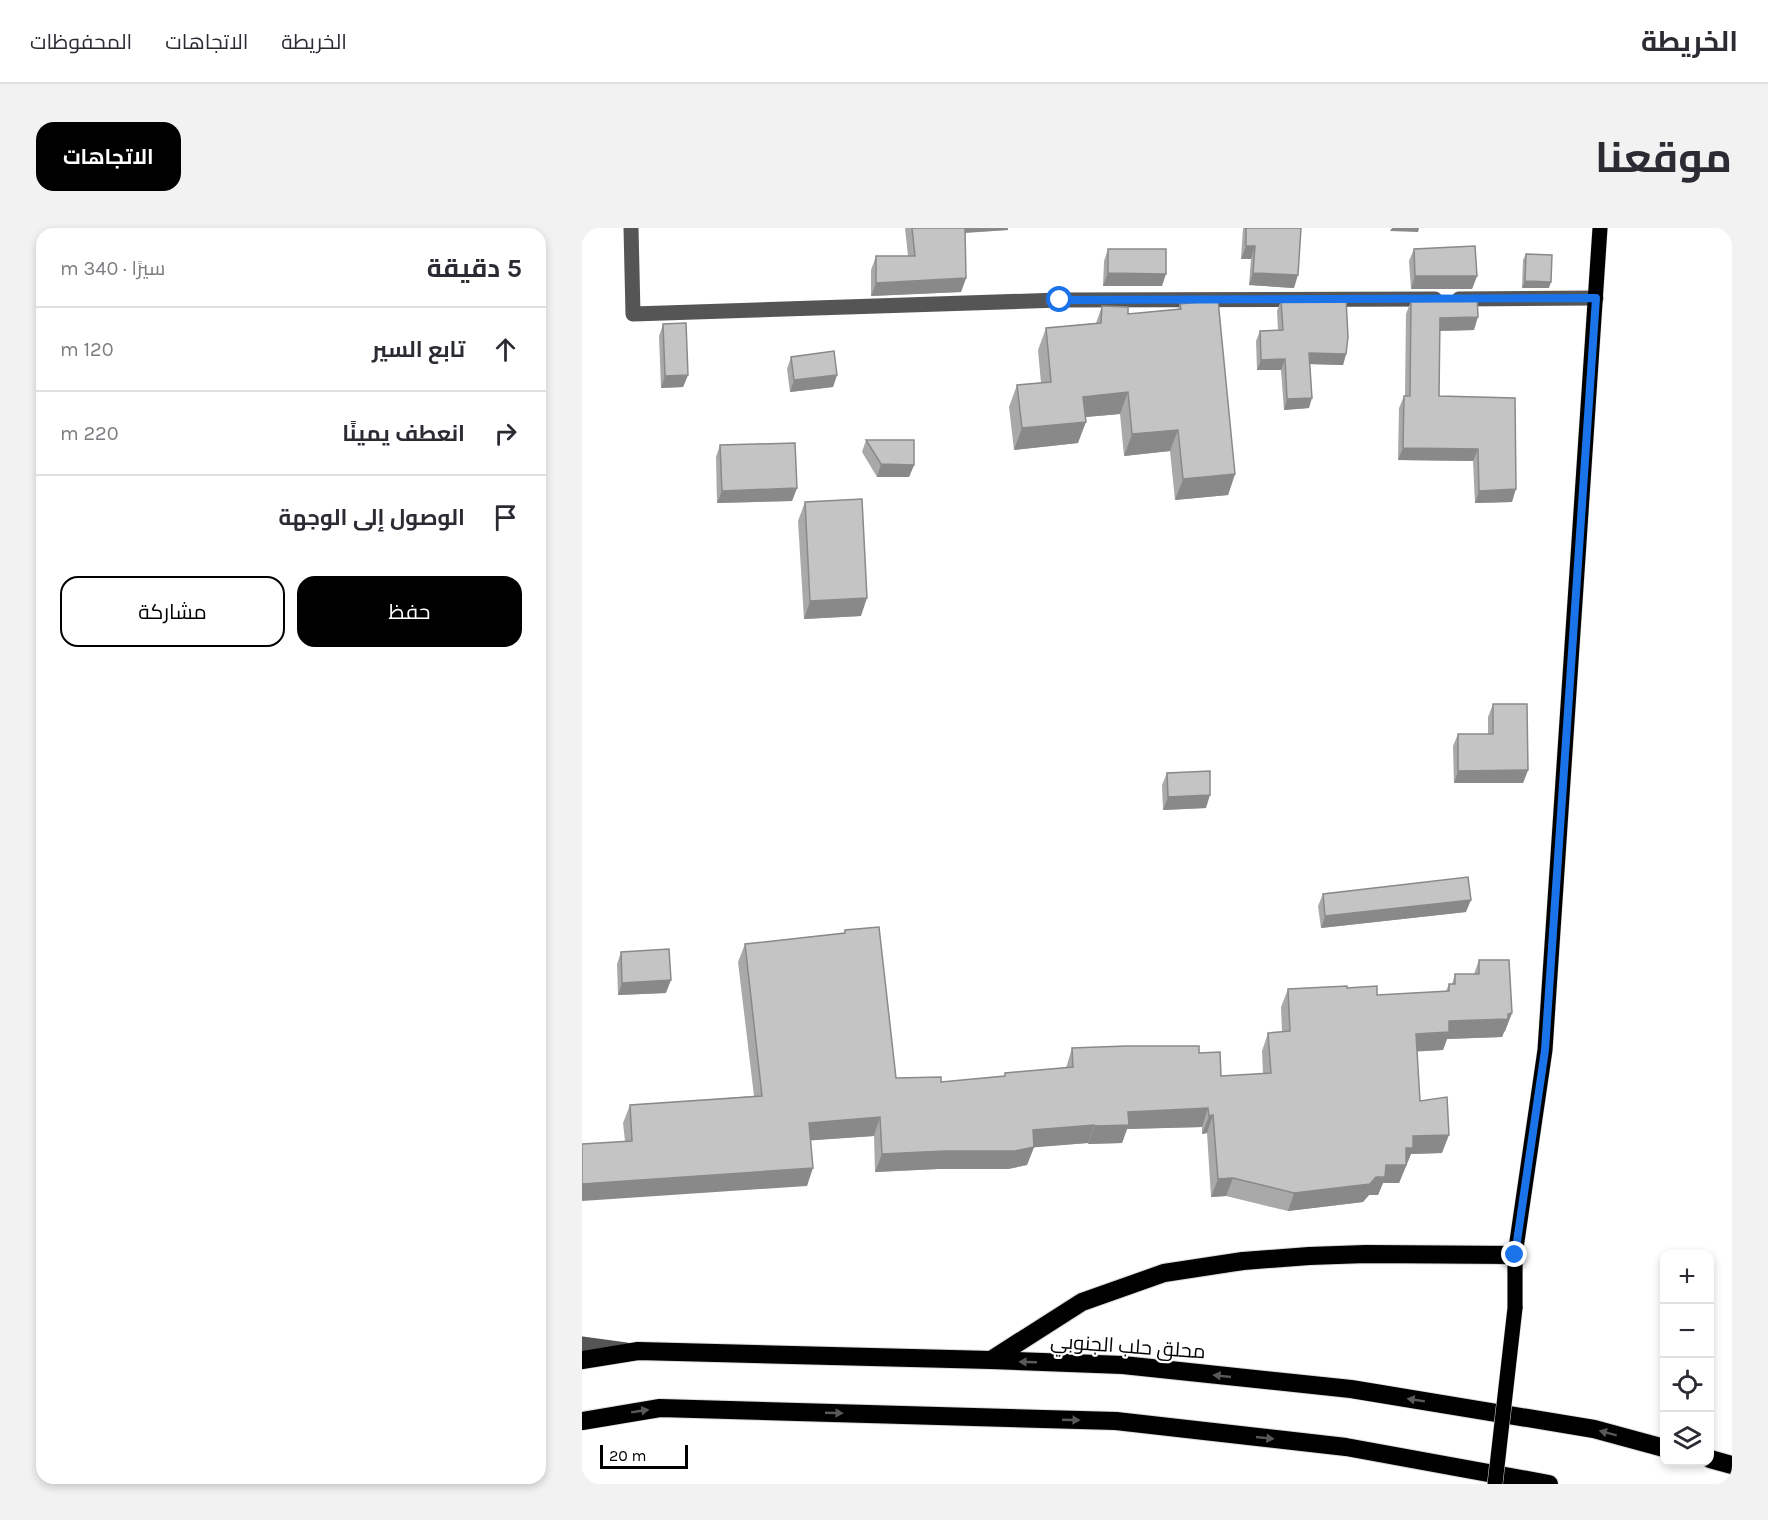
<!DOCTYPE html>
<html lang="ar">
<meta charset="utf-8">
<style>
body{margin:0;font-family:Karla,Cairo,sans-serif;background:#f2f2f3;color:#2b2b33;direction:rtl}
.controls{position:absolute;right:18px;bottom:18px;display:grid;overflow:hidden;border-radius:12px;box-shadow:0 3px 9px #0003}
.controls button{width:54px;height:54px;display:grid;place-items:center;padding:0;border:0;border-bottom:2px solid #e1e1e2;background:#fff;color:#2b2b33;font:30px sans-serif}
.scale{position:absolute;left:18px;bottom:15px;width:88px;box-sizing:border-box;padding-left:6px;border:3px solid #000;border-top:0;font-size:16px;line-height:21px;white-space:nowrap;color:#000;-webkit-text-stroke:4px #fff;paint-order:stroke}
.stop{position:absolute;width:18px;height:18px;margin:-14px;border:4px solid #1a73e8;border-radius:50%;background:#fff}
.stop.end{background:#1a73e8;border-color:#fff;box-shadow:0 2px 6px #0008}
.list{margin:0;padding:0;list-style:none}
h2{display:flex;justify-content:space-between;align-items:center;height:78px;margin:0;padding:0 24px;font-size:26px}
h2 small{font-size:20px;font-weight:400;color:#7c7c81}
.list li{display:grid;grid-template-columns:39px 1fr auto;gap:18px;align-items:center;box-sizing:border-box;height:84px;padding:0 24px;border-top:2px solid #e1e1e2}
.list b{display:block;font-size:22px;white-space:nowrap}
.list em{font-size:20px;font-style:normal;color:#7c7c81}
.actions{display:flex;gap:12px;padding:18px 24px}
.actions a{flex:1;padding:14px 0;border:2px solid #000;border-radius:18px;text-align:center;font-size:21px;color:#000}
.actions .main{background:#000;color:#fff}
.icon{flex:none;width:33px;height:33px;fill:none;stroke:currentColor;stroke-width:2;stroke-linecap:round;stroke-linejoin:round}
.map{position:relative;flex:none;width:1150px;height:1256px;overflow:hidden;direction:ltr;border-radius:18px}
header{display:flex;align-items:center;gap:36px;box-sizing:border-box;height:84px;padding:0 30px;background:#fff;border-bottom:2px solid #e1e1e2}
header strong{font-size:28px}
nav{display:flex;gap:33px;margin-inline-start:auto;font-size:21px}
.intro{display:flex;align-items:center;justify-content:space-between;box-sizing:border-box;height:144px;padding:0 36px}
h1{margin:0;font-size:42px}
.button{padding:15px 27px;border-radius:18px;background:#000;color:#fff;font-size:21px;font-weight:700}
main{display:flex;gap:36px;padding:0 36px}
aside{flex:1;background:#fff;border-radius:18px;box-shadow:0 3px 9px #0003}
.map>svg:first-child{display:block}
.lines{fill:none;stroke-linecap:round;stroke-linejoin:round}
.major-casing{stroke:#dbdbdb;stroke-width:16}
.highway-casing{stroke:#dbdbdb;stroke-width:20}
.minor{stroke:#555;stroke-width:15}
.major{stroke:#000;stroke-width:15}
.highway{stroke:#000;stroke-width:18}
.major-bridge-casing{stroke:#dbdbdb;stroke-width:16;stroke-linecap:butt}
.major-bridge{stroke:#000;stroke-width:15}
.wall{fill:#a9a9a9}
.shaded-wall{fill:#898989}
.building{fill:#c4c4c4;stroke:#898989;stroke-width:1.5}
.oneway{fill:#595959}
.route{stroke:#1a73e8;stroke-width:8}
.labels{text-anchor:middle;stroke-width:4.5;stroke-linejoin:round;paint-order:stroke}
.street-label{font-size:20px;fill:#000;stroke:#fff}
</style>
<header>
<strong>الخريطة</strong>
<nav><a>الخريطة</a><a>الاتجاهات</a><a>المحفوظات</a></nav>
</header>
<div class="intro"><h1>موقعنا</h1><a class="button">الاتجاهات</a></div>
<main>
<div class="map">
<svg width="1150" height="1256" viewBox="0 0 1150 1256">
<rect width="100%" height="100%" fill="#fff"/>
<g class="lines">
<!-- major casing -->
<g class="major-casing">
<polyline id="major" points="933,1080 933,1027 963,822 1018,0"/>
</g>
<!-- highway casing -->
<g class="highway-casing">
<g id="highway">
<polyline points="0,1132 56,1123 409,1132 541,1137 769,1161 1012,1201 1082,1220"/>
<polyline points="409,1132 500,1074 582,1045 661,1033 727,1028 784,1026 933,1027"/>
<polyline points="0,1193 78,1180 534,1193 764,1219 967,1256"/>
<polyline points="1128,1231 1150,1237"/>
</g>
</g>
<!-- minor -->
<g class="minor">
<polyline points="49,0 51,86 478,72 853,71"/>
<polyline points="877,71 1014,70"/>
<polyline points="0,1116 44,1122"/>
</g>
<!-- major -->
<use href="#major" class="major"/>
<!-- highway -->
<use href="#highway" class="highway"/>
<!-- major-bridge casing -->
<g class="major-bridge-casing">
<polyline id="major-bridge" points="913,1256 933,1080"/>
</g>
<!-- major-bridge -->
<use href="#major-bridge" class="major-bridge"/>
</g>
<!-- wall -->
<g class="wall">
<polygon points="323,0 426,0 426,2 383,5 384,50 379,64 289,68 289,42 294,28 326,28"/>
<polygon points="661,0 719,0 712,60 667,57 669,31 659,31"/>
<polygon points="526,21 580,58 521,58 522,33"/>
<polygon points="832,21 895,48 890,61 829,61 827,33"/>
<polygon points="944,26 967,60 940,60 941,32"/>
<polygon points="834,68 892,102 858,103 857,168 933,170 930,274 893,275 891,233 816,232 817,180 822,168 823,168 824,86 829,73 832,73"/>
<polygon points="699,72 764,126 761,137 728,136 727,180 702,182 699,142 675,142 674,113 678,103 696,102 695,83"/>
<polygon points="598,76 653,246 646,267 593,272 588,223 542,228 538,186 503,189 496,215 432,222 427,179 435,157 459,155 456,122 464,100 514,95 520,78 546,86 596,81"/>
<polygon points="81,96 106,147 101,159 79,160 77,108"/>
<polygon points="209,129 255,147 251,159 208,164 205,141"/>
<polygon points="284,212 332,237 327,249 295,249 280,224"/>
<polygon points="138,217 215,260 210,273 135,275 134,229"/>
<polygon points="223,274 279,388 222,391 216,293"/>
<polygon points="911,476 946,542 941,555 872,555 871,518 876,506 906,506 906,489"/>
<polygon points="585,545 624,580 581,582 580,557"/>
<polygon points="741,666 884,684 739,700 736,678"/>
<polygon points="263,702 314,850 359,854 422,848 423,845 484,840 490,820 617,825 639,848 681,846 680,823 686,805 700,804 699,779 706,761 765,760 795,767 864,763 867,756 870,756 873,746 892,746 897,732 930,785 923,803 922,804 920,809 865,811 861,822 835,823 838,873 860,925 829,926 817,955 801,955 796,967 787,967 781,974 706,983 644,968 629,969 625,905 620,906 620,899 545,901 540,915 506,916 506,915 452,919 445,937 426,941 356,941 293,944 292,908 229,912 225,958 43,913 41,895 48,877 172,868 156,734 163,716 262,705"/>
<polygon points="39,724 84,765 36,767 35,736"/>
</g>
<!-- shaded-wall -->
<g class="shaded-wall">
<polygon points="380,0 426,0 426,2 378,5"/>
<polygon points="810,0 837,0 836,4 808,3"/>
<polygon points="664,18 673,18 669,31 659,31"/>
<polygon points="526,45 584,46 580,58 521,58"/>
<polygon points="671,45 716,47 712,60 667,57"/>
<polygon points="833,48 895,48 890,61 829,61"/>
<polygon points="384,50 379,64 289,68 294,55"/>
<polygon points="943,53 969,54 967,60 940,60"/>
<polygon points="896,89 892,102 854,103 858,90"/>
<polygon points="727,125 764,126 761,137 723,136"/>
<polygon points="703,131 699,142 675,142 679,132"/>
<polygon points="106,147 101,159 79,160 83,148"/>
<polygon points="255,147 251,159 208,164 212,152"/>
<polygon points="546,164 538,186 493,190 501,169"/>
<polygon points="730,170 727,180 702,182 705,171"/>
<polygon points="504,194 496,215 432,222 440,200"/>
<polygon points="596,202 588,223 542,228 550,206"/>
<polygon points="821,220 896,221 891,233 816,232"/>
<polygon points="299,236 332,237 327,249 295,249"/>
<polygon points="653,246 646,267 593,272 601,251"/>
<polygon points="215,260 210,273 135,275 140,263"/>
<polygon points="934,261 930,274 893,275 897,263"/>
<polygon points="285,370 279,388 222,391 228,373"/>
<polygon points="946,542 941,555 872,555 876,543"/>
<polygon points="628,567 624,580 581,582 586,569"/>
<polygon points="889,672 884,684 739,700 743,688"/>
<polygon points="89,752 84,765 36,767 40,755"/>
<polygon points="930,785 923,803 922,804 920,809 865,811 861,822 827,824 834,806 867,793"/>
<polygon points="626,880 620,899 545,901 540,915 506,916 512,898 546,884"/>
<polygon points="631,887 625,905 620,906 627,888"/>
<polygon points="298,889 292,908 221,913 227,895"/>
<polygon points="512,897 506,915 444,920 451,902"/>
<polygon points="867,907 860,925 829,926 817,955 801,955 796,967 787,967 781,974 706,983 712,965 794,949 804,937 824,920 831,908"/>
<polygon points="452,919 445,937 426,941 356,941 293,944 300,926"/>
<polygon points="231,940 225,958 0,973 0,956"/>
<polygon points="651,950 644,968 629,969 636,951"/>
</g>
<!-- building -->
<g class="building">
<polygon points="330,0 383,0 384,50 294,55 294,28 333,28"/>
<polygon points="664,0 719,0 716,47 671,45 673,18 664,18"/>
<polygon points="893,18 895,48 833,48 832,21"/>
<polygon points="526,21 584,21 584,46 526,45"/>
<polygon points="944,26 970,27 969,54 943,53"/>
<polygon points="834,68 895,68 896,89 858,90 857,168 933,170 934,261 897,263 896,221 821,220 822,168 828,168 829,73 834,73"/>
<polygon points="764,70 766,109 764,126 727,125 730,170 705,171 703,131 679,132 678,103 701,102 699,72"/>
<polygon points="636,72 653,246 601,251 596,202 550,206 546,164 501,169 504,194 440,200 435,157 469,154 464,100 519,95 520,78 546,79 546,86 599,81 598,76"/>
<polygon points="104,95 106,147 83,148 81,96"/>
<polygon points="252,123 255,147 212,152 209,129"/>
<polygon points="284,212 332,212 332,237 299,236"/>
<polygon points="213,215 215,260 140,263 138,217"/>
<polygon points="280,271 285,370 228,373 223,274"/>
<polygon points="911,476 945,476 946,542 876,543 876,506 911,506"/>
<polygon points="628,543 628,567 586,569 585,545"/>
<polygon points="886,649 889,672 743,688 741,666"/>
<polygon points="297,699 314,850 359,849 359,854 423,848 423,845 491,839 490,820 544,818 617,818 617,825 638,824 639,848 689,845 686,805 708,803 706,761 765,758 765,760 795,758 795,767 867,763 867,756 873,756 873,746 897,746 897,732 927,732 930,785 926,786 926,791 867,793 867,804 834,806 838,873 865,869 867,907 831,908 831,920 824,920 824,937 804,937 803,949 794,949 788,956 712,965 651,950 636,951 631,887 627,888 626,880 546,884 547,897 512,898 512,897 451,902 452,919 433,923 362,923 300,926 298,889 227,895 231,940 0,956 0,916 50,913 48,877 180,868 163,716 263,705 263,702"/>
<polygon points="87,721 89,752 40,755 39,724"/>
</g>
<!-- one-way arrows -->
<defs><path id="oneway-solid" d="M-6-.8H1V-3.2L6.5 0L1 3.2V.8H-6Z" transform="scale(1.5)"/></defs>
<g class="oneway">
<use href="#oneway-solid" transform="translate(446 1134) rotate(-178)"/>
<use href="#oneway-solid" transform="translate(640 1148) rotate(-174)"/>
<use href="#oneway-solid" transform="translate(834 1172) rotate(-171)"/>
<use href="#oneway-solid" transform="translate(58 1183) rotate(-9)"/>
<use href="#oneway-solid" transform="translate(252 1185) rotate(2)"/>
<use href="#oneway-solid" transform="translate(489 1192) rotate(2)"/>
<use href="#oneway-solid" transform="translate(1026 1205) rotate(-165)"/>
<use href="#oneway-solid" transform="translate(683 1210) rotate(6)"/>
</g>
<g class="lines">
<!-- route -->
<polyline class="route" points="478,72 1014,70 963,822 933,1027"/>
</g>
<g class="labels">
<!-- street labels -->
<g class="street-label">
<text transform="translate(546 1118) rotate(4)" y="7">محلق حلب الجنوبي</text>
</g>
</g>
</svg>
<div class="controls">
<button>+</button>
<button>−</button>
<button><svg class="icon" aria-label="locate" viewBox="0 0 24 24"><circle cx="12" cy="12" r="6"/><path d="M12 2v4M12 18v4M2 12h4M18 12h4"/></svg></button>
<button><svg class="icon" aria-label="layers" viewBox="0 0 24 24"><path d="M12 4l9 5-9 5-9-5zM3 14l9 5 9-5"/></svg></button>
</div>
<div class="scale">20 m</div>
<div class="stop" style="left:478px;top:72px"></div>
<div class="stop end" style="left:933px;top:1027px"></div>
</div>
<aside>
<h2>5 دقيقة<small>سيرًا · 340 m</small></h2>
<ul class="list">
<li><svg class="icon" aria-label="ahead" viewBox="0 0 24 24"><path d="M12 20V5M6 11l6-6 6 6"/></svg><div><b>تابع السير</b></div><em>120 m</em></li>
<li><svg class="icon" aria-label="right" viewBox="0 0 24 24"><path d="M7 20v-9h11M14 6l5 5-5 5"/></svg><div><b>انعطف يمينًا</b></div><em>220 m</em></li>
<li><svg class="icon" aria-label="arrive" viewBox="0 0 24 24"><path d="M6 21V4h12l-3 4 3 4H6"/></svg><div><b>الوصول إلى الوجهة</b></div></li>
</ul>
<div class="actions"><a class="main">حفظ</a><a>مشاركة</a></div>
</aside>
</main>
